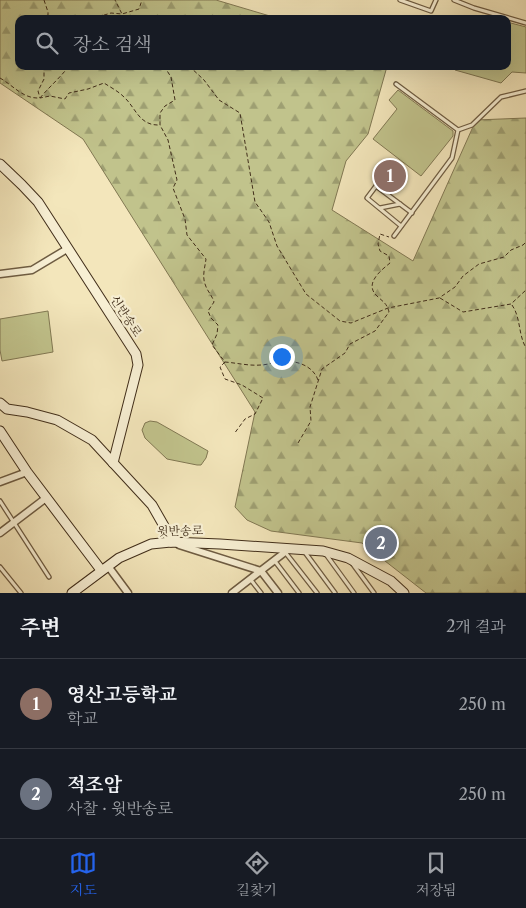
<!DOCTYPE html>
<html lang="ko">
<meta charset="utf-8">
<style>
body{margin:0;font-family:"Libre Caslon Text","Noto Serif KR",serif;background:#242831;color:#f1f3f6}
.you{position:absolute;left:281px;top:356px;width:18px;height:18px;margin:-12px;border:4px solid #fff;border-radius:50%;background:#1a73e8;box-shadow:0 0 0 8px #1a73e833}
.badge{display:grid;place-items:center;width:32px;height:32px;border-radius:50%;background:#2563eb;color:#fff;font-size:16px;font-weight:700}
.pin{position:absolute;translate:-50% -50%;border:2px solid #fff;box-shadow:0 1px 5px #0006}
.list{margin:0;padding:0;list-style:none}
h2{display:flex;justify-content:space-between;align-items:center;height:65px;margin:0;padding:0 20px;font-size:21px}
h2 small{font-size:16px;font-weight:400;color:#9ea1a6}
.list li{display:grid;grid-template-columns:32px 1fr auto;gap:15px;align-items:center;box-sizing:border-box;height:90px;padding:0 20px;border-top:1px solid #363941}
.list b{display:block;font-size:19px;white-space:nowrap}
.list p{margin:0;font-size:16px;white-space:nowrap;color:#9ea1a6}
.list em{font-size:16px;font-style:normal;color:#9ea1a6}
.icon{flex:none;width:28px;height:28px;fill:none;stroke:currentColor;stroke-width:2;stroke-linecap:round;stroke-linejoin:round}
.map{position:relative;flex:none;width:526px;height:593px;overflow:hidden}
.search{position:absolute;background:#171b24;box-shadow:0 5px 20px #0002;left:15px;right:15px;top:15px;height:55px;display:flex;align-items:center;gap:12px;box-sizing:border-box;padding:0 18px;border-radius:10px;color:#9ea1a6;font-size:19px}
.sheet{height:245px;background:#171b24}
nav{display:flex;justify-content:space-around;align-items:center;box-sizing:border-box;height:70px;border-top:1px solid #363941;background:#171b24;font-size:14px;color:#9ea1a6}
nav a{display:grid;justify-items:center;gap:2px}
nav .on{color:#2563eb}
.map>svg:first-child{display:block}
.forest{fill:url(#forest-firs);stroke:#817853}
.garden{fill:#c1c38c;stroke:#817853}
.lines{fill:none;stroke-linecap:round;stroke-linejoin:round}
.lane-casing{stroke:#6e5c42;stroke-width:5.5}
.street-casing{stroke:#6e5c42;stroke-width:9}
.secondary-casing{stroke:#412e1a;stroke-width:11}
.path{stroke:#412e1a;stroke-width:1;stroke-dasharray:4 2.5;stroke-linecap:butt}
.lane{stroke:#f7efd3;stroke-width:3}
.street{stroke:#f7efd3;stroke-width:6}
.secondary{stroke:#f7efd3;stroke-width:9}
.labels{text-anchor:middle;stroke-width:4.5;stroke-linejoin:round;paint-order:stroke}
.street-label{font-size:12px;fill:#412e1a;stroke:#f7efd3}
</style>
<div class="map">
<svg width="526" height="593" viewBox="0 0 526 593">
<defs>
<pattern id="forest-firs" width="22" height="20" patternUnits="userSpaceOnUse" patternTransform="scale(1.25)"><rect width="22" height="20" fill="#c1c38c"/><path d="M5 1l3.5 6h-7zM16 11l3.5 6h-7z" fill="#9e9f72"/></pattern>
</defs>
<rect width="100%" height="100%" fill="#f3e6bb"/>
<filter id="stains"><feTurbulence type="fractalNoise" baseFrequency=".004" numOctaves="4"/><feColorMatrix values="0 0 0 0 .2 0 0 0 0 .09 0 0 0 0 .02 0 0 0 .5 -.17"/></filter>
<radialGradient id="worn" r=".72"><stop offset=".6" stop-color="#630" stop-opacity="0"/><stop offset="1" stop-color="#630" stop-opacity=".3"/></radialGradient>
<!-- forest -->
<polygon class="forest" points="0,0 216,0 280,19 19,19 19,66 382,66 386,70 368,134 346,161 332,210 413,261 476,120 526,118 526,593 426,593 362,543 271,531 247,520 235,507 255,412 83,139 0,83"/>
<!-- garden -->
<g class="garden">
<polygon points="507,22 526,27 526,73 512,72 501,83 455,70 456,66 507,66"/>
<polygon points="398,90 453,131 453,136 421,176 373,139 397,109 389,100"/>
<polygon points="48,311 53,352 2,361 0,350 0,319"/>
<polygon points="150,421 157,422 208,451 206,458 201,465 197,465 167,459 145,438 142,430 145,423"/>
</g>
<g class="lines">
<!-- lane casing -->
<g class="lane-casing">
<g id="lane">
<polyline points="400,0 431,11 436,0"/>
<polyline points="454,0 474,8 526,23"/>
<polyline points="396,84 458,130"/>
<polyline points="380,208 400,204"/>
<polyline points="401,226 367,198 376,186 412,213"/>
<polyline points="394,236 452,158 458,130 472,125 501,97 526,91"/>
<polyline points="0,501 49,577"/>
<polyline points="304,551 335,593"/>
<polyline points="285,552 317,593"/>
<polyline points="325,553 354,593"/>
<polyline points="274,560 299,593"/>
<polyline points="352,563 374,593"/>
<polyline points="0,567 21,593"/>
<polyline points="251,580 261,593"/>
</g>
</g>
<!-- street casing -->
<g class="street-casing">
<g id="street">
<polyline points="0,274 32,270 67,249"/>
<polyline points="0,482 27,472"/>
<polyline points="0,533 46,498"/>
<polyline points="179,545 261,571 278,593"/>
<polyline points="108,566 128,593"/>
<polyline points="232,593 289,549"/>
</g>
</g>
<!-- secondary casing -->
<g class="secondary-casing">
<g id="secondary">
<polyline points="0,164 22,185 38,202 136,354 138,365 113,463"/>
<polyline points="0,403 7,409 27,412 57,420 92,440 152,505 164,526 171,542"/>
<polyline points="0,431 27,472 101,570"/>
<polyline points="72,593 119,558 151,544 171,542 220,544 323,551 348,558 391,581 404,593"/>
</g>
</g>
<!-- path -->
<g class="path">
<polyline points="44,0 48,12 48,19"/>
<polyline points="99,19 101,16 111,13 122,14 115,0"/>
<polyline points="124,19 122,14 139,9 142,0"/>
<path d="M44 66V79L38 91 40 98 50 96 65 99 69 93 88 89 104 83C110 87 118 91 124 97 136 108 139 126 160 125"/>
<path d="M164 66 171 77 175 100 165 106 160 113V125L168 140 177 180 173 188 185 219 187 235 206 259C205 267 202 276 205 284 207 291 212 295 214 302L208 311 211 318 218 325 217 334 212 345 225 362C237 363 249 366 261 365 268 365 276 361 284 361 298 361 313 366 318 380"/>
<polyline points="189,66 204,80 219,100 240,113 255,202 269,222 277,246 306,294 340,321 351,323 388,308 439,298 455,287 463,276 479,264 504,257 511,250 523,245 526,242"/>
<path d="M0 78C14 86 23 99 40 98 49 87 60 78 69 66"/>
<polyline points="440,298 463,312 511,304 526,290"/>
<path d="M512 305C521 318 518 334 526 348"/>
<polyline points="225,362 220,367 225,379 242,385 263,398 255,414 245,419 234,434"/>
<path d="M298 443 311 421 310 407 322 369 345 353 350 344 375 331 389 312C387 303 382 301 377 296 364 284 380 271 390 263L389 256 380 251 378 244 380 234 389 237"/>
</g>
<!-- lane -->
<use href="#lane" class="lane"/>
<!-- street -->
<use href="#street" class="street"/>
<!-- secondary -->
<use href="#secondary" class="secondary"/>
</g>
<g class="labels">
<!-- street labels -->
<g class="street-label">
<text transform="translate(126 316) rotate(57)" y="4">신반송로</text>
<text transform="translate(180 531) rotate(-1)" y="4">윗반송로</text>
</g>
</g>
<rect width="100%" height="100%" filter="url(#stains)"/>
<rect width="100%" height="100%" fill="url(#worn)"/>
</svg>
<div class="you"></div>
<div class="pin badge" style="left:390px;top:176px;background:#8d6e63">1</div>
<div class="pin badge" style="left:381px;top:543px;background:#6b7280">2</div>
<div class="search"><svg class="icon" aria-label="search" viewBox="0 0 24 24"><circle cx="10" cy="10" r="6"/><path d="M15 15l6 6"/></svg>장소 검색</div>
</div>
<section class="sheet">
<h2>주변<small>2개 결과</small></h2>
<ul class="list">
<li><span class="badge" style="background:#8d6e63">1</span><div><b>영산고등학교</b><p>학교</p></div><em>250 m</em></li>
<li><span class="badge" style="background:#6b7280">2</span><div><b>적조암</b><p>사찰 · 윗반송로</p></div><em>250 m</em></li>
</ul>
</section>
<nav>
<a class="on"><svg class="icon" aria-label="map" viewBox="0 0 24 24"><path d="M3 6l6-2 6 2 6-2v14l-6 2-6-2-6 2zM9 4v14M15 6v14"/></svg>지도</a>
<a><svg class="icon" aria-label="directions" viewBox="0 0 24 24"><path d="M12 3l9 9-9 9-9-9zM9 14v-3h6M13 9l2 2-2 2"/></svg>길찾기</a>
<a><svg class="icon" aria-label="saved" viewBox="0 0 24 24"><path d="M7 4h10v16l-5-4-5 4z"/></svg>저장됨</a>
</nav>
